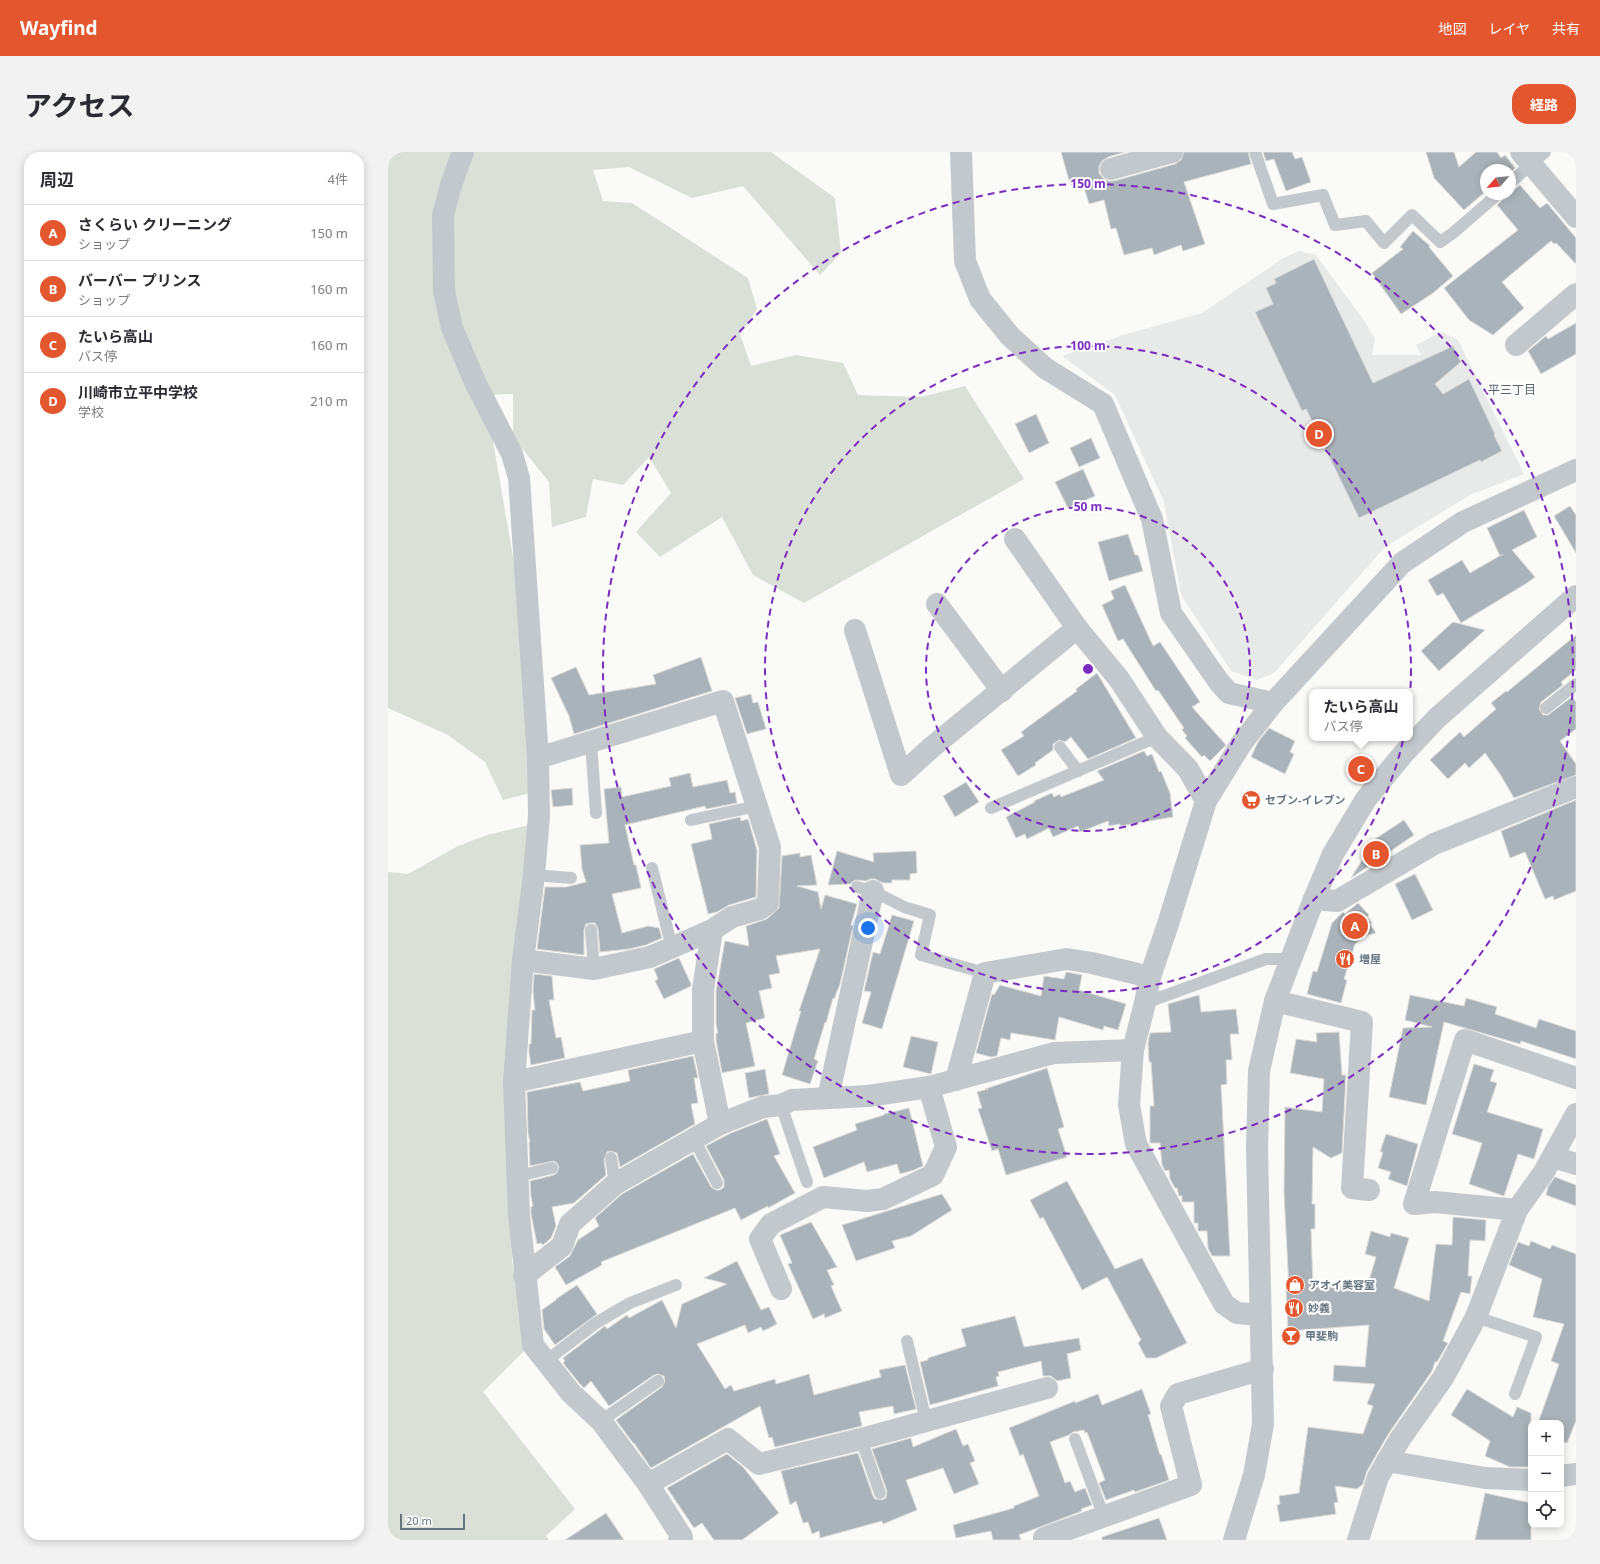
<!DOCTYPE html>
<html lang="ja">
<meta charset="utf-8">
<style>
body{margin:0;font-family:"Noto Sans","Noto Sans JP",sans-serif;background:#f2f2f3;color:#2b2b33}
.controls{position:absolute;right:12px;bottom:12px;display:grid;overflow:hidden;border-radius:8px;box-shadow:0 2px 10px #0003}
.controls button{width:36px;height:36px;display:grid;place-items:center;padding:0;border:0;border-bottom:1px solid #e1e1e2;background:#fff;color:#2b2b33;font:20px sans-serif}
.compass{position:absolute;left:1092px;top:12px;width:36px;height:36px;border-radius:50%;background:#fff;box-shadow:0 2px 10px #0003;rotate:243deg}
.scale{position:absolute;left:12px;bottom:10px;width:65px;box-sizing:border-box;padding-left:4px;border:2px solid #657683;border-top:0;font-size:11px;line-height:14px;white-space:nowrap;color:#657683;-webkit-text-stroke:3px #fff;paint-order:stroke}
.you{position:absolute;left:480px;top:776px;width:14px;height:14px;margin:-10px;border:3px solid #fff;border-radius:50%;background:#1a73e8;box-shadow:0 0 0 6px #1a73e833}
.badge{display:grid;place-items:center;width:26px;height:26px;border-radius:50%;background:#e4572e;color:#fff;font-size:13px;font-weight:700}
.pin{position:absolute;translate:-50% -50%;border:2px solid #fff;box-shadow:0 1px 4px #0006}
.popup{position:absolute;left:921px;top:537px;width:104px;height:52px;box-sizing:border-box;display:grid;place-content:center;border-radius:8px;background:#fff;filter:drop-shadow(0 1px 3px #0005);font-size:13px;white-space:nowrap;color:#7c7c81}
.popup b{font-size:15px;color:#2b2b33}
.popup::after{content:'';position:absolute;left:50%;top:100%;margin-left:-8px;border:8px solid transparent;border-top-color:#fff}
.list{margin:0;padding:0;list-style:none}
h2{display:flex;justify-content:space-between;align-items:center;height:52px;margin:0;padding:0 16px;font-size:17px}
h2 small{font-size:13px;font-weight:400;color:#7c7c81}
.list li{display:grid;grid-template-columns:26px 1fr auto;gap:12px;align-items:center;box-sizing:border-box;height:56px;padding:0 16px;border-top:1px solid #e1e1e2}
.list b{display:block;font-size:15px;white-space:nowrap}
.list p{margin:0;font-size:13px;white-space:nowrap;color:#7c7c81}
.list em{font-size:13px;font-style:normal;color:#7c7c81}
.icon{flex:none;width:22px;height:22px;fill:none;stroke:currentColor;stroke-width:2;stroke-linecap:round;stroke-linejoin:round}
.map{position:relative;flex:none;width:1188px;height:1388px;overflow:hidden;border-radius:16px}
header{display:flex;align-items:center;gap:24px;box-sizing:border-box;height:56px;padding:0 20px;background:#e4572e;color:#fff}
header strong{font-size:19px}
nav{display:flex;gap:22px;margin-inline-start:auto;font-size:14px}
.intro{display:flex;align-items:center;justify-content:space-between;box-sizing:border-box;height:96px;padding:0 24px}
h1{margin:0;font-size:28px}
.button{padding:10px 18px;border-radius:16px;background:#e4572e;color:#fff;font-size:14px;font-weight:700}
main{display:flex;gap:24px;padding:0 24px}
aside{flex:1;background:#fff;border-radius:16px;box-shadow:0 2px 10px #0003}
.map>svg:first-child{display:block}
.built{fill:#e8e9e9}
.green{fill:#dadfd7}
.building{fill:#aab3b9;stroke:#dcdcda}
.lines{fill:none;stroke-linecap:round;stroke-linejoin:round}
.service{stroke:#c3c8cc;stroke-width:12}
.minor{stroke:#c3c8cc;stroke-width:22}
.tertiary{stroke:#c3c8cc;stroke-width:22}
.ring{fill:none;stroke:#7b2cbf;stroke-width:2;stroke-dasharray:7 5}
.labels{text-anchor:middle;stroke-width:4;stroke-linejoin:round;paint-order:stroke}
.poi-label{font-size:11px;font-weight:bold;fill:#657683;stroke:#fff;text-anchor:start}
.neighbourhood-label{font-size:12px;fill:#57646e;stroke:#fff}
.centre{fill:#7b2cbf;stroke:#fff;stroke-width:2}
.ring-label{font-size:12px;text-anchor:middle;font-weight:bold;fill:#7b2cbf;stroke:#fff;stroke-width:4;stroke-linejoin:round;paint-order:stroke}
</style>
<header>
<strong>Wayfind</strong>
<nav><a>地図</a><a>レイヤ</a><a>共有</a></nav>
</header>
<div class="intro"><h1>アクセス</h1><a class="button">経路</a></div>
<main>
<aside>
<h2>周辺<small>4件</small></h2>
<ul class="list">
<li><span class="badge">A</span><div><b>さくらい クリーニング</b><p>ショップ</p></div><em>150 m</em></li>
<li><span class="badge">B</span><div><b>バーバー プリンス</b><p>ショップ</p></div><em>160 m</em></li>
<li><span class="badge">C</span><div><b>たいら高山</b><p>バス停</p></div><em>160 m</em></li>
<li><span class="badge">D</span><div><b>川崎市立平中学校</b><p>学校</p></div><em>210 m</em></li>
</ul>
</aside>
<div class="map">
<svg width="1188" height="1388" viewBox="0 0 1188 1388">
<rect width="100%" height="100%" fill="#fafaf8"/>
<!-- built -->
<polygon class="built" points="910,99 928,103 975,167 987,187 984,203 1033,203 1028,193 1054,180 1070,188 1136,322 1082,343 997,395 886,521 869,528 843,519 793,443 776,350 727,243 674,204 735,183 814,161 894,107"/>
<!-- green -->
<g class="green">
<polygon points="0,0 383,0 447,46 453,101 432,123 355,34 304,46 241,15 205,18 215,49 244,51 360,126 369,157 352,182 363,214 408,203 455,211 470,243 533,245 577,234 636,327 416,451 365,423 334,365 272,405 248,380 283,341 261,305 235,333 205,327 198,365 164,375 161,330 125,285 125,242 97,243 130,434 150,639 115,648 97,610 60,583 0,556"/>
<polygon points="141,673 122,937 124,1109 139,1196 95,1240 187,1357 158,1384 161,1388 0,1388 0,720 20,722 70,694 99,683"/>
</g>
<!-- building -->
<g class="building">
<polygon points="673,0 737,0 720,5 714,9 711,14 711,21 715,26 720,29 726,29 787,12 793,8 796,0 860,0 863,12 796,30 817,92 795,99 793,93 766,103 764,96 736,103 728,76 723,77 716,48 701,52 694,29 682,32"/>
<polygon points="875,0 904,0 907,7 914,5 923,30 898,39 886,7 878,9"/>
<polygon points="1038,0 1066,0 1071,15 1088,0 1109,0 1113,6 1117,3 1127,16 1122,21 1122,18 1098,18 1098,41 1097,40 1076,58 1046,26"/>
<polygon points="1132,33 1152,56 1159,51 1188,86 1188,112 1168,91 1166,92 1163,89 1114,130 1136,156 1105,183 1081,168 1056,136 1130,78 1109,53 1115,47 1117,42 1122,42 1122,38 1127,37"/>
<polygon points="1025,79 1042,94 1041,95 1065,124 1045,141 1013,162 984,121 1015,97 1012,95"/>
<polygon points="926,107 985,231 1065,194 1073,210 1047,232 1055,242 1081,227 1107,282 1106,283 1114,299 1093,310 1092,308 971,366 918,257 914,259 867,160 885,152 878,136 888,131 886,127"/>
<polygon points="1188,171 1188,202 1153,222 1140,199 1158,184 1160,187"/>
<polygon points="648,262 661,291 641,301 627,272"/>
<polygon points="703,286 712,306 691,315 682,296"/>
<polygon points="695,317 707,344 680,356 667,330"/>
<polygon points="1182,354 1188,363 1188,401 1166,364"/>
<polygon points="1136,358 1149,385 1124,398 1147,425 1139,431 1073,471 1055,441 1049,444 1040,428 1074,408 1082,421 1115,402 1112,404 1099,376"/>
<polygon points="740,382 747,403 750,403 755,419 721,429 710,390"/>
<polygon points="737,433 765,494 772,490 812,550 804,555 838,593 822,609 816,603 814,605 797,586 799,584 794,578 796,576 770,538 768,539 735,487 730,489 714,453 726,447 723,439"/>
<polygon points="1065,470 1097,478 1051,519 1033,499"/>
<polygon points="1188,483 1188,518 1173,530 1175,533 1153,550 1151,557 1155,563 1160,563 1184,545 1188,550 1188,577 1172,589 1188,612 1188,623 1126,646 1112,622 1097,601 1081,616 1077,611 1060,627 1042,608 1072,580 1076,585 1108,557 1103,551 1118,539 1119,540"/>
<polygon points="313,505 324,539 186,582 181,564 163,526 188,515 201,543 268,532 265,523"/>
<polygon points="709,521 748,586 700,607 683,585 677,590 671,588 665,592 665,598 647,611 648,613 630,624 613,598 636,584 633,580 689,539 688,537"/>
<polygon points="363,542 365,551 370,550 378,577 359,582 347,546"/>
<polygon points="881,576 907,589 902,600 906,602 897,622 863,605 870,590"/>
<polygon points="756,599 759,604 764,602 771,620 773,619 782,641 785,665 732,674 732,672 721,674 720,669 692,680 690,674 665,685 661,676 639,687 637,682 628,686 618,665 647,650 646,649 664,641 666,645 672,642 673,645 716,628 709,619"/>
<polygon points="302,621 305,635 339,628 342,641 347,640 349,651 318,657 317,654 237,673 246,713 248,713 253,736 224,742 234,781 260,774 271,776 274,786 258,793 241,797 212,800 210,777 207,771 202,771 198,772 196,778 196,803 149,797 157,735 178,735 198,730 194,717 192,693 221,691 216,637 233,635 234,645 283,634 281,626"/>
<polygon points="578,630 591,650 567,665 555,644"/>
<polygon points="184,636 185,653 165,655 163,638"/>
<polygon points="1188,648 1188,739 1166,748 1165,744 1157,747 1137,700 1122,706 1113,679"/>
<polygon points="352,665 353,669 360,667 369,698 368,745 341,753 329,760 320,762 303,692 324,687 321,672"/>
<polygon points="1016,668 1026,683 963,726 987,687"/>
<polygon points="449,699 486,710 485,701 528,699 529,721 522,722 522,728 504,728 504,731 495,731 487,727 482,727 478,729 467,728 462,732 440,733"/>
<polygon points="412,701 412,705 423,703 429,733 409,734 430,740 433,757 437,743 469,752 463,773 465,774 452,832 446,847 445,846 438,871 437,870 426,907 430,909 422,932 394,923 413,859 411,859 432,797 388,804 392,821 381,823 384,836 371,839 377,866 358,871 367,914 334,921 328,888 328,881 330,881 328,872 328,839 337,789 361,794 358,774 379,767 391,756 394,704"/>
<polygon points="1027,722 1045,758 1024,768 1007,732"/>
<polygon points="970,751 981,763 979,765 984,771 982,772 988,781 976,784 967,792 956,827 959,828 953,851 919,842 925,819 929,820 944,771 955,760 957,762"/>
<polygon points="504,763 526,769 494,877 474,871 483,840 476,839 485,800 492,802"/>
<polygon points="291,806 303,832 303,834 276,847 267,829 270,827 266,817"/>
<polygon points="678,820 694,823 691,838 738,852 730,878 716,874 715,878 671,865 667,888 623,881 622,888 613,886 609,904 603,905 588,901 604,842 606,843 612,833 653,844 656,824 676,827"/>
<polygon points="146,822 164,824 166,848 161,848 168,886 173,885 177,906 143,913 141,901 141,892 143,892 144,858 147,858 145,840"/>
<polygon points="811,843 813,860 848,857 851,882 842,882 844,908 838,908 839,932 833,933 842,1104 824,1104 820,1096 819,1079 810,1079 810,1071 806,1071 806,1050 794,1050 794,1044 791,1044 789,1036 787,1036 782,1027 781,1018 777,1019 774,1013 772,991 762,991 762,954 766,954 763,910 761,910 760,891 762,881 783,880 780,852"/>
<polygon points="1022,843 1076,854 1078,846 1109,855 1107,862 1148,876 1151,867 1188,879 1188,907 1133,889 1132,892 1056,870 1038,953 1001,945 1015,876 1044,875 1017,868"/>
<polygon points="951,880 954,923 958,923 954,1001 943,1006 925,995 924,1052 927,1052 927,1077 923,1077 925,1135 980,1132 988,1105 977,1102 983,1079 1002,1085 1003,1081 1021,1086 1006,1136 1041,1149 1048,1092 1064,1093 1065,1065 1098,1068 1097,1089 1082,1088 1080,1124 1084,1124 1082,1142 1073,1140 1055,1189 1060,1191 1049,1210 1047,1210 1044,1219 1001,1281 979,1319 975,1332 969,1337 947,1334 950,1350 946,1351 948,1362 892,1370 889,1353 892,1352 891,1344 911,1341 920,1275 975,1282 985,1254 979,1252 987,1232 945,1229 946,1213 977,1215 981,1173 900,1179 898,1137 901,1137 896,1041 897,955 934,960 936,927 902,921 908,887 929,890 928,881"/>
<polygon points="523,884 550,890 543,922 515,915"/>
<polygon points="305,904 310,926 306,926 310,951 303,952 307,972 232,1015 229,1001 222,999 219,1000 216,1007 218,1023 186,1051 164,1055 168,1074 163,1086 155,1093 153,1091 149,1092 143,1062 143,1055 145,1054 143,1045 142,1029 166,1023 169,1021 171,1015 169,1011 166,1009 142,1014 141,990 142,990 140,981 139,940 192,930 195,939 242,929 240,918"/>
<polygon points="1086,912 1106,918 1102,929 1109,931 1099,960 1155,977 1146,1007 1130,1002 1116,1044 1081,1032 1094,991 1064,982"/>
<polygon points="659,916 676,975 670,977 679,1005 618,1023 610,997 604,999 590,957 594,956 589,940 600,937 597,937"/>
<polygon points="377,917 381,942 361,946 357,921"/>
<polygon points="521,956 535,1014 526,1018 512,1022 509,1012 479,1020 476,1010 436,1026 425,995 469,978 467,972 496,963 496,962"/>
<polygon points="379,967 392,1002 386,1004 407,1041 380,1056 380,1054 353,1068 347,1056 213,1110 214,1113 178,1133 167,1115 182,1104 190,1088 211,1074 207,1066 234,1042 305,1002 323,1035 328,1038 332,1038 336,1035 336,1028 318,994 343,981"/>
<polygon points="998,982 1030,992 1019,1034 1000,1027 1003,1020 990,1016 995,1000 992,1000"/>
<polygon points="1167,1025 1188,1033 1188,1054 1158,1043 1160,1035"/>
<polygon points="679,1029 727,1117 754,1106 799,1191 768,1206 758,1206 750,1191 753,1188 719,1125 694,1138 655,1065 652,1067 642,1048"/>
<polygon points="554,1042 564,1058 523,1084 504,1089 507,1096 468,1109 454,1073"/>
<polygon points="423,1070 449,1115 439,1118 446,1133 443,1134 454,1159 437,1166 436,1162 425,1167 400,1112 404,1111 392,1083"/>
<polygon points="1143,1089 1162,1097 1164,1093 1188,1102 1188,1269 1179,1291 1173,1289 1173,1271 1150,1271 1171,1212 1163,1209 1176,1172 1145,1165 1154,1127 1121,1113 1130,1090 1141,1094"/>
<polygon points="349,1109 373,1158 381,1155 389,1172 375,1179 373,1175 360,1181 357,1173 309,1192 337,1237 343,1233 346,1239 387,1227 388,1232 421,1222 426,1243 493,1225 491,1218 517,1213 528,1257 506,1262 505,1254 471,1260 474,1274 387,1295 384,1285 381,1286 372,1254 263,1316 246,1291 245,1291 228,1268 274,1235 277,1229 276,1224 270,1222 266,1223 221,1254 203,1229 196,1236 192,1232 175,1211 177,1209 175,1206 217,1174 219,1177 239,1163 241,1166 274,1148 288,1176 294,1152 339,1132 316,1126"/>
<polygon points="189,1133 209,1162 167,1193 156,1177 154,1158 168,1148 168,1147"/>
<polygon points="627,1164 636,1195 691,1186 693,1198 679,1202 683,1226 669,1229 663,1224 655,1224 653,1209 610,1220 611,1224 608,1225 610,1234 542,1253 532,1210 540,1208 540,1206 578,1194 573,1177"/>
<polygon points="754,1237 763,1262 760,1263 772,1303 773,1302 781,1328 747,1340 746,1338 718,1348 711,1331 717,1328 699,1280 697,1281 696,1278 685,1280 681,1283 662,1290 677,1331 682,1329 687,1340 697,1336 704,1353 693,1357 694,1359 631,1383 633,1388 605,1388 603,1379 568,1386 565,1373 626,1356 626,1354 651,1344 635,1302 632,1304 621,1276 687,1249 687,1251 710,1242 714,1253"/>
<polygon points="1079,1237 1125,1265 1129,1255 1143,1261 1143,1315 1122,1315 1097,1304 1102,1289 1063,1263"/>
<polygon points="568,1277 575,1294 580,1292 587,1309 582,1311 591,1332 566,1342 555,1316 518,1328 529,1358 495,1372 494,1369 432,1386 431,1379 424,1382 420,1370 415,1371 408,1349 402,1353 393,1319 470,1301 485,1344 487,1347 494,1348 498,1346 499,1339 484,1297 523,1286 525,1295"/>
<polygon points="339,1302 355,1315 391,1361 354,1388 326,1388 314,1371 306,1376 279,1336"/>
<polygon points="1097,1341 1143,1351 1143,1388 1087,1388"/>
<polygon points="218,1361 236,1388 177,1388"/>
<polygon points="771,1366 779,1388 714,1388 714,1385"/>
</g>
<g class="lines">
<!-- service -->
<g class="service">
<polyline points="867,0 885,52 935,43 947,73 978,69 996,91 1024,63 1052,90 1065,81 1110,42"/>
<polyline points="1122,31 1157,0"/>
<polyline points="1158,556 1188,532"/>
<polyline points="203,590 208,661"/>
<polyline points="672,595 690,619"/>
<polyline points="603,656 769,585"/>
<polyline points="303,668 369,654"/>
<polyline points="264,716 284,796"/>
<polyline points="146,723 183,726"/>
<polyline points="469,735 485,739 516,755 542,763 533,803 597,821"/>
<polyline points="203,778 206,817"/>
<polyline points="757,851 878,807 903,807"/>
<polyline points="393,953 419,1030"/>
<polyline points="306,987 329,1031"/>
<polyline points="223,1006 227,1032"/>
<polyline points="130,1024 164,1016"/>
<polyline points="1088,1165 1148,1185 1127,1242"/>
<polyline points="519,1189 538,1269"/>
<polyline points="158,1209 208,1171 242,1151 288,1133"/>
<polyline points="213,1269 270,1229"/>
<polyline points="473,1287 492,1341"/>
<polyline points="687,1287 716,1365"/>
</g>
<!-- minor -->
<g class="minor">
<polyline points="75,0 63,33 55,63 56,139 64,176 87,230 124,302 131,326 150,606 151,664 146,723 135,808 126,930 131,1063 145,1193 183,1241 213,1269 260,1332 294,1385 291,1388"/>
<polyline points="573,0 577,109 592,147 622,184 657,216 715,252 764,367 783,461 831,530 841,541 885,551"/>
<polyline points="1133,0 1188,65"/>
<polyline points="723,17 784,0"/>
<polyline points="1128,193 1188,142"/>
<polyline points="627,387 689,476 731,527 769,585 800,617 818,649"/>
<polyline points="549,452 614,539"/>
<polyline points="467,478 513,623 544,595 689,476"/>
<polyline points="926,747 949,749 1046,692 1188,635"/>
<polyline points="324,778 315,838 315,889 332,972"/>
<polyline points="135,808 206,817 262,805 324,778 344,765 372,757 380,751 382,695 335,549 150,606"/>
<polyline points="887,849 974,870 964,1036 981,1038"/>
<polyline points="568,928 597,821 679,807 704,811 762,825"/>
<polyline points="126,930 315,889"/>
<polyline points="440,946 485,739"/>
<polyline points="1165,1005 1188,1012"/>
<polyline points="1129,1058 1047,1050 1026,1052 1077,888 1188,926"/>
<polyline points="136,1124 174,1094 182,1072 227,1032 332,972 375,955 393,953 404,948 480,944 541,935 666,901 745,898"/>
<polyline points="393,1137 372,1087 383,1072 435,1045 479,1049 495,1047 545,1023 558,995 541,935"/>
<polyline points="872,1163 849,1161 836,1152 748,992 741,953 745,898 757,851 762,825 780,772 818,649 853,592 885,551 1014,411 1075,370 1188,318"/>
<polyline points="999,1309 1097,1326 1143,1328"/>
<polyline points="1173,1324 1188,1322"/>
<polyline points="260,1332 340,1287 371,1312 473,1287 659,1236"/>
<polyline points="657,1388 656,1386 803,1333 783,1254 790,1242 875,1217"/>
<polyline points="970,1388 990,1325 1012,1287 1055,1226 1088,1165 1129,1058 1156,1020 1188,962"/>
</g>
<!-- tertiary -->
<polyline class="tertiary" points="846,1388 866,1323 875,1272 869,996 871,919 887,849 926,747 945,702 978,647 1016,601 1049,566 1188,444"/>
</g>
<!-- distance rings -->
<g class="ring">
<circle cx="700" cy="517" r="162"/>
<circle cx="700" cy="517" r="323"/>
<circle cx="700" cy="517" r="485"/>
</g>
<!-- icons -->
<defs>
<g id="supermarket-disc" transform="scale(1)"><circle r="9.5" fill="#e4572e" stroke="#fff"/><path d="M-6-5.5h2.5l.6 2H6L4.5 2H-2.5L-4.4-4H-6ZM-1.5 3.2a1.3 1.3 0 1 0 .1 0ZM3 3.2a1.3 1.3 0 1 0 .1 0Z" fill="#fff"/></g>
<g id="restaurant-disc" transform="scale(1)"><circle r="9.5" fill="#e4572e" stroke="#fff"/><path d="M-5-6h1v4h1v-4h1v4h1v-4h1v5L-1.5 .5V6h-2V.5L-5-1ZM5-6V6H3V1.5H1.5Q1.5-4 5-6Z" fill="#fff"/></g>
<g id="shop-disc" transform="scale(1)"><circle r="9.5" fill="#e4572e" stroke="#fff"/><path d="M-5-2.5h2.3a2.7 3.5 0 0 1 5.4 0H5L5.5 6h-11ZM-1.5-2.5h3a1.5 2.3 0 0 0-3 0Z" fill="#fff"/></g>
<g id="bar-disc" transform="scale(1)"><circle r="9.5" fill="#e4572e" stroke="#fff"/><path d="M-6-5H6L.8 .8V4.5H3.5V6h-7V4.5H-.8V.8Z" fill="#fff"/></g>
</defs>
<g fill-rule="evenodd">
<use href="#supermarket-disc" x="863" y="648"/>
<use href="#restaurant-disc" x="957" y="807"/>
<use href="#shop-disc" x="907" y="1133"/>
<use href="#restaurant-disc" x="906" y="1156"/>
<use href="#bar-disc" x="903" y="1184"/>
</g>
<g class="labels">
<!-- poi labels -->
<g class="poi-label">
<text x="877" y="652">セブン-イレブン</text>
<text x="971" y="811">増屋</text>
<text x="921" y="1137">アオイ美容室</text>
<text x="920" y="1160">妙義</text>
<text x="917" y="1188">甲斐駒</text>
</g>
<!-- neighbourhood labels -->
<g class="neighbourhood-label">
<text x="1124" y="242">平三丁目</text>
</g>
</g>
<circle cx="700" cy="517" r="6" class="centre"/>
<g class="ring-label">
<text x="700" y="36">150 m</text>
<text x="700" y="198">100 m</text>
<text x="700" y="359">50 m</text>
</g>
</svg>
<div class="controls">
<button>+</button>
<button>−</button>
<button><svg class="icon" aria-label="locate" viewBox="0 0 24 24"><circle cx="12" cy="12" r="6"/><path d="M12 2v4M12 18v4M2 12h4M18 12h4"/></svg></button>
</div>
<svg class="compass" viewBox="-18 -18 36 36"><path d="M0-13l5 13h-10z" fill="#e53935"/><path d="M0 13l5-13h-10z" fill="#7c7c81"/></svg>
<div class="scale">20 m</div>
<div class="you"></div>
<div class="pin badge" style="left:967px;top:774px">A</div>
<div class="pin badge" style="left:988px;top:702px">B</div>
<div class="pin badge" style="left:973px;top:617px">C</div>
<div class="popup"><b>たいら高山</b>バス停</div>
<div class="pin badge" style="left:931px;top:282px">D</div>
</div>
</main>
